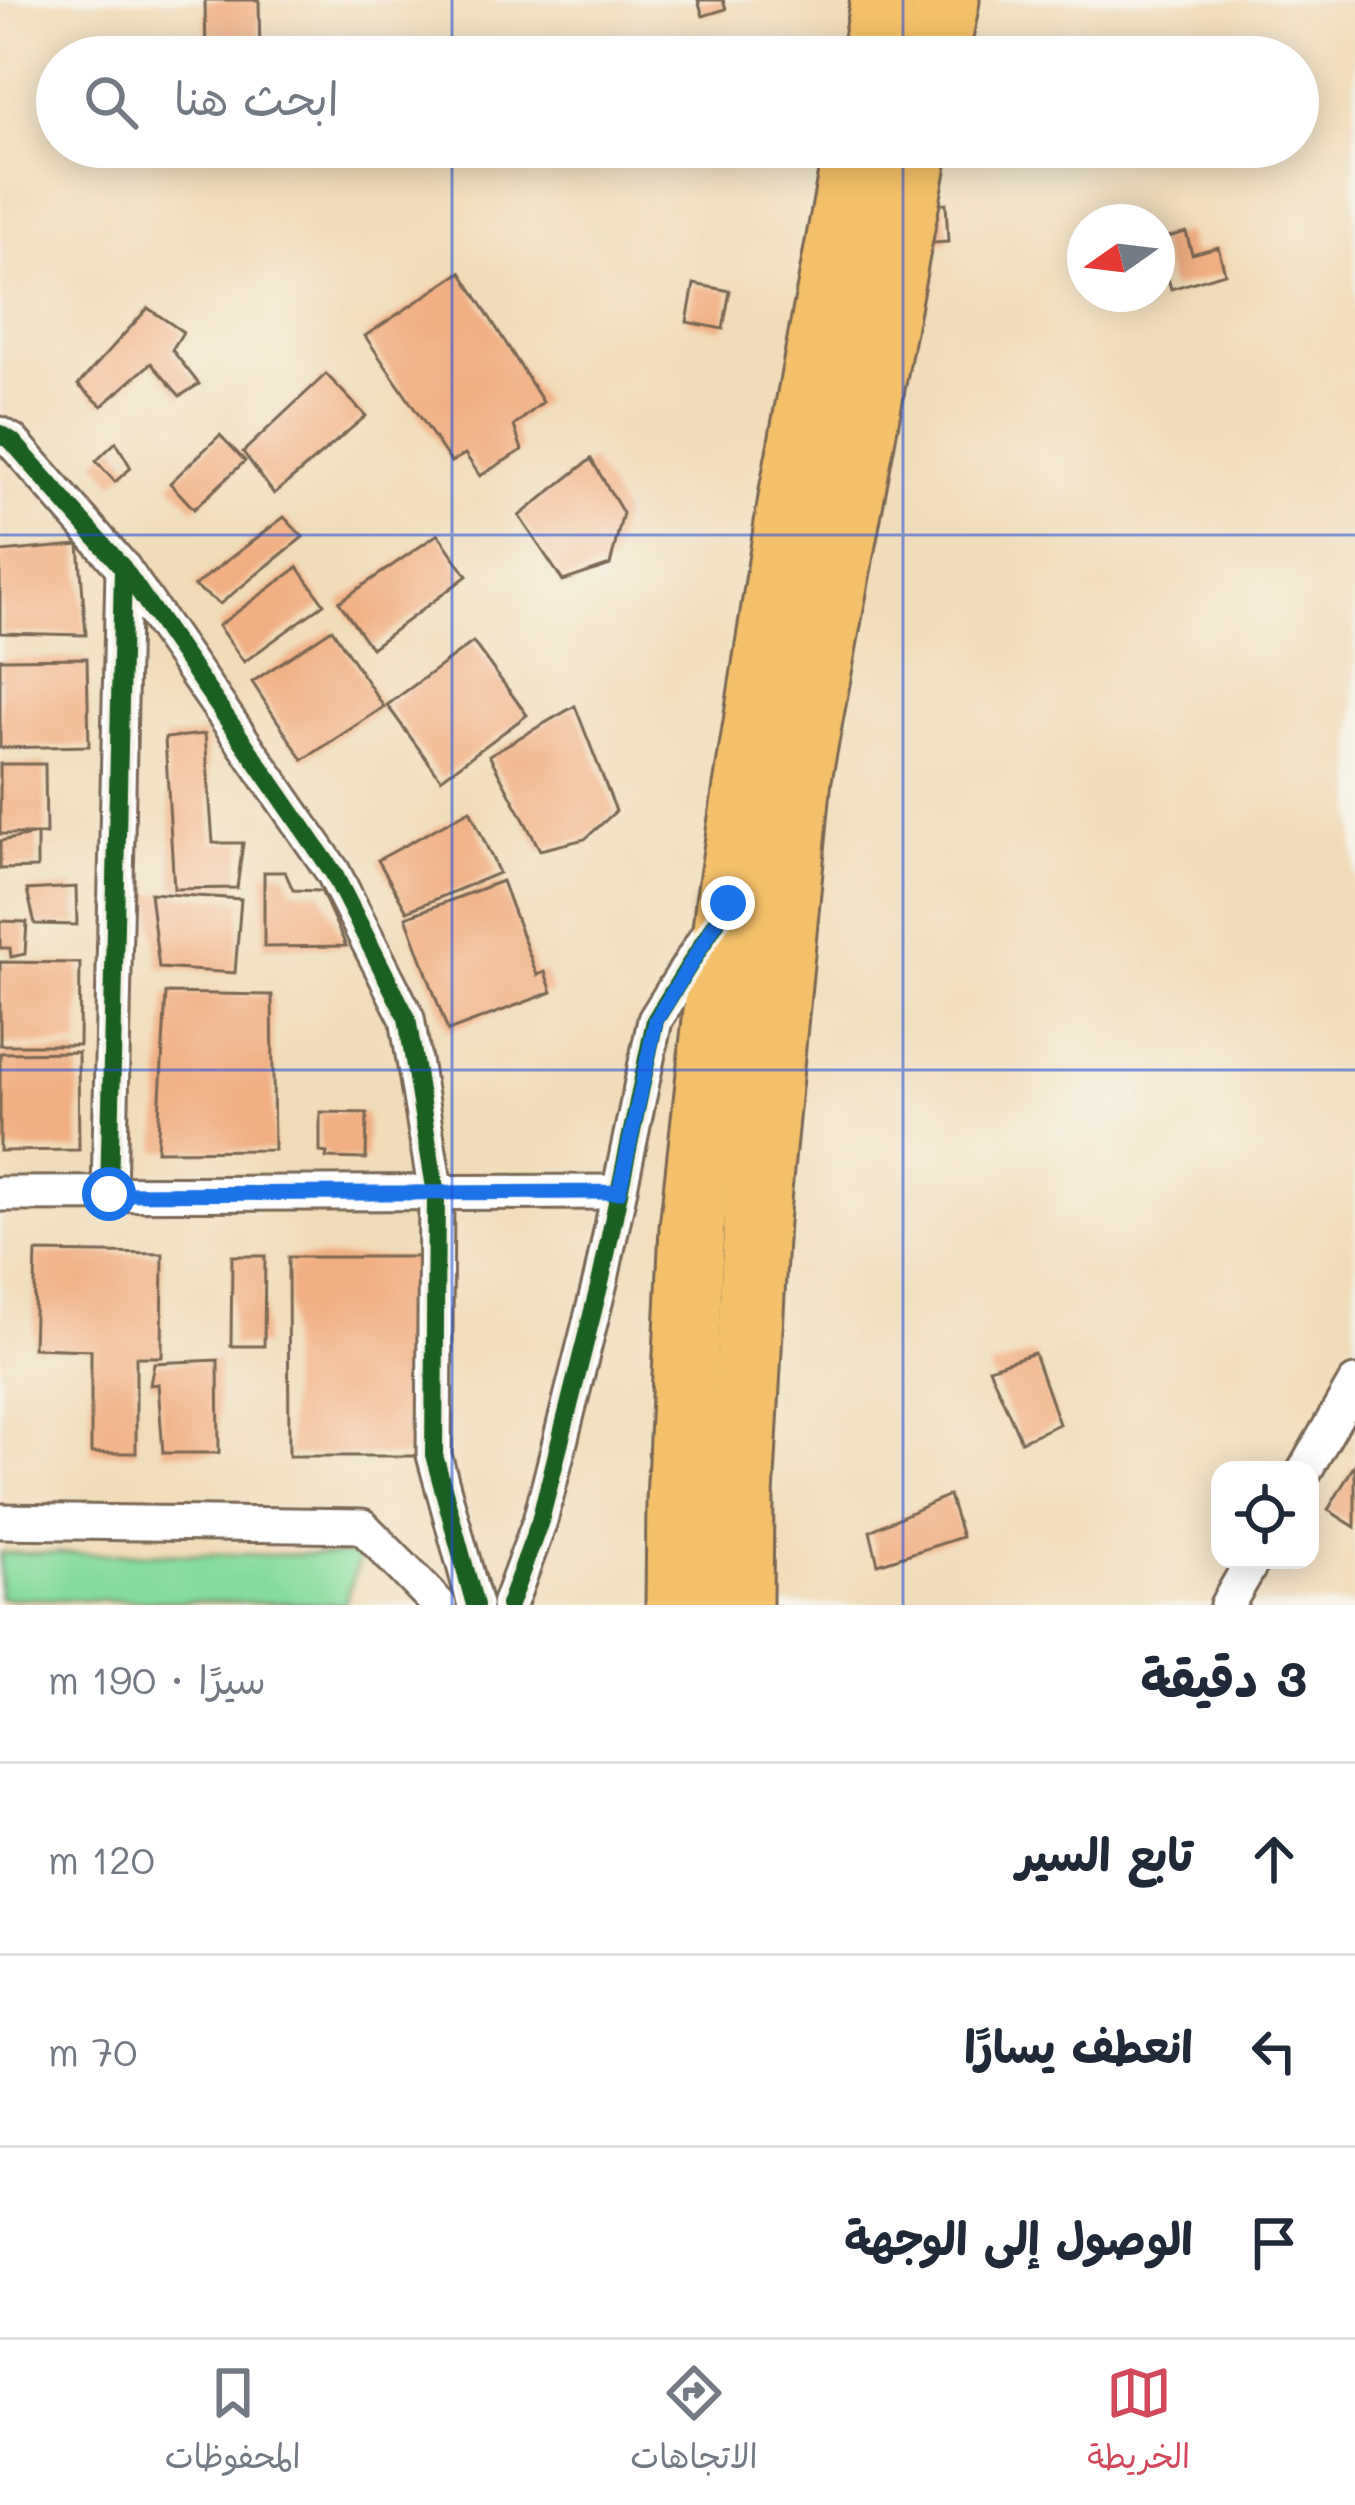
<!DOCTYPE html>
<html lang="ar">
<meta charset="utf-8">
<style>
body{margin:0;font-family:Mali,"Playpen Sans Arabic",sans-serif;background:#f6f6f7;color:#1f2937;direction:rtl}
.controls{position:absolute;right:36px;bottom:36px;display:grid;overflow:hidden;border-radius:24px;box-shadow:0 6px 30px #0003}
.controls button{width:108px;height:108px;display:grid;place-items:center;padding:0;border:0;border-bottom:3px solid #e0e1e3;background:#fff;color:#1f2937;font:60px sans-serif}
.compass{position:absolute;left:1067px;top:204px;width:108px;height:108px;border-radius:50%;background:#fff;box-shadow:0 6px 30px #0003;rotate:256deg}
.stop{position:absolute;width:36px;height:36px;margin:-27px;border:9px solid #1a73e8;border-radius:50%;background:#fff}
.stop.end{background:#1a73e8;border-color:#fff;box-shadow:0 3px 12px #0008}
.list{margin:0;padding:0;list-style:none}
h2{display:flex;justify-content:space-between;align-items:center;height:156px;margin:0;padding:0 48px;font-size:51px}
h2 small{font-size:39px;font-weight:400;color:#747a83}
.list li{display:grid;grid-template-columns:78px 1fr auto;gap:36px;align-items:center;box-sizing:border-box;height:192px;padding:0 48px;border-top:3px solid #e0e1e3}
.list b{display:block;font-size:45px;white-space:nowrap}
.list em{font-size:39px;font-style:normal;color:#747a83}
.icon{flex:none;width:66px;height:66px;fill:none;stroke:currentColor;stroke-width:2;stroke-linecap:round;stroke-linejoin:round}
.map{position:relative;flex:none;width:1355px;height:1605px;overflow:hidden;direction:ltr}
.search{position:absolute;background:#fff;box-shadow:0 6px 30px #0003;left:36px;right:36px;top:36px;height:132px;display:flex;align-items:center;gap:30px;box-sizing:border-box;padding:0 42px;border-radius:66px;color:#747a83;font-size:45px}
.sheet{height:732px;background:#fff}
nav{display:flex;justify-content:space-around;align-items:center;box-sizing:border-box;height:168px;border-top:3px solid #e0e1e3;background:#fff;font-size:33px;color:#747a83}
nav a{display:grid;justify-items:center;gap:6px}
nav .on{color:#d1495b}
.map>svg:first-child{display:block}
.green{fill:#85db9f;stroke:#60825e;stroke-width:3}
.building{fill:#f1af83}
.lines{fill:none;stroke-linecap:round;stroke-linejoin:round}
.street-casing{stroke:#7a6855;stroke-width:39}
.highway-casing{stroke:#7a6855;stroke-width:69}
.street{stroke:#fff;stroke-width:33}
.highway{stroke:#f4c16b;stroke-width:63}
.cycleway-casing{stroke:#f7f3e8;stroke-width:26}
.cycleway{stroke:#1b5e20;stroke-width:18}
.route{stroke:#1a73e8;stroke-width:15}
.grid{fill:none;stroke:#1d4ed8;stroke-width:3;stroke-opacity:0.55}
</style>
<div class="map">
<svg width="1355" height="1605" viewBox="0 0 1355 1605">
<rect width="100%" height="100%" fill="#f7f3e8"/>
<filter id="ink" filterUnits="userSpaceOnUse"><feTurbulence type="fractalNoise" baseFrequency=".00833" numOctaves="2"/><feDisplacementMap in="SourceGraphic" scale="24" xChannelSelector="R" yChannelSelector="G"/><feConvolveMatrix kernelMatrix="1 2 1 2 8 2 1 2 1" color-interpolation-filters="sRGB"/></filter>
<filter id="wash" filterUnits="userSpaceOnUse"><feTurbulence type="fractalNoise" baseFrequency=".004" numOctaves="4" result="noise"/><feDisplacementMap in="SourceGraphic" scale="48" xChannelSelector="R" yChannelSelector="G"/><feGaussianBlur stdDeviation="2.7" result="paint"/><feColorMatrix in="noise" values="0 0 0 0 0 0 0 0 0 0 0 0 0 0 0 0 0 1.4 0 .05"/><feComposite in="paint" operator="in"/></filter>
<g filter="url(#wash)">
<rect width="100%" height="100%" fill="#f0dcba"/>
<!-- green -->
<polygon class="green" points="0,1553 360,1555 345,1604 0,1598"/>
<g id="blocks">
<!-- building -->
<g class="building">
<polygon points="205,0 259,0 260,57 206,57"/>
<polygon points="698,0 723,0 726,9 703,16"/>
<polygon points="730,48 732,57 686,57 686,54"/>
<polygon points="946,203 948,242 919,244 917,205"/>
<polygon points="1186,232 1192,254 1218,247 1225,273 1171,289 1157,240"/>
<polygon points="461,272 543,402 514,426 522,450 480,476 465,454 451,462 365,336"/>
<polygon points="694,284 730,291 723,329 687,322"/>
<polygon points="148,308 183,332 172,350 199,384 180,396 151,363 102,406 78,385"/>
<polygon points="326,374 366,416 274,494 243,452"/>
<polygon points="220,435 245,461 194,509 170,483"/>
<polygon points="116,442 131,468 115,482 96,461"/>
<polygon points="591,459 623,513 610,565 563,581 519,516"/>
<polygon points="284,517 303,537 220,604 194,586"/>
<polygon points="438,534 467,576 371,648 339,602"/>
<polygon points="79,545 86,635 0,633 0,552"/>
<polygon points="298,567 324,604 244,662 218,626"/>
<polygon points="332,629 384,707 303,760 252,682"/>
<polygon points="473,642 527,715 441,779 387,705"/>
<polygon points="87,658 89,746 0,748 0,659"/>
<polygon points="575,706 616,811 585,839 540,850 489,755"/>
<polygon points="205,734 213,843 243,843 237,888 174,889 165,738"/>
<polygon points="0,764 45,764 46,834 37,834 37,868 0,869 0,841 37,834 0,834"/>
<polygon points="470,810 499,873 407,911 378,860"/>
<polygon points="264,872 285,872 293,890 321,891 346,946 264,947"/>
<polygon points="502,881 537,975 545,972 552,992 448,1031 406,917"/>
<polygon points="76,887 77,925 35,924 27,890"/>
<polygon points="150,893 241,899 235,973 159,968"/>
<polygon points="0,921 27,922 25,954 11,957 10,948 0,948"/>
<polygon points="0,962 80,963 79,1045 0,1045"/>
<polygon points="166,993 272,995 274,1150 157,1151"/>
<polygon points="78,1052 79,1150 0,1151 0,1053"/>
<polygon points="320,1112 367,1113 366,1159 326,1158 327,1153 320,1152"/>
<polygon points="36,1252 163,1254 162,1357 136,1357 136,1453 91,1453 91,1350 33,1348"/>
<polygon points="232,1256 265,1256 264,1346 231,1346"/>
<polygon points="288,1257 420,1257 420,1456 289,1456"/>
<polygon points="1034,1353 1059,1424 1021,1441 989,1368"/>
<polygon points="218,1360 219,1453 163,1453 158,1384 150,1385 154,1363"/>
<polygon points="1355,1464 1355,1527 1328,1510"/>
<polygon points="949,1495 962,1537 878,1564 870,1531"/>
</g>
</g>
</g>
<g filter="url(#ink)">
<use href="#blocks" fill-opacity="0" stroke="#7a6855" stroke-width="3"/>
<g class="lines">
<!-- street casing -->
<g class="street-casing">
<g id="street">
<polyline points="0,434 12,441 123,568 333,872 407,1018 436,1194 434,1455 475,1605"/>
<polyline points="0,1194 619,1192"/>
<polyline points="109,1194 123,568"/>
<polyline points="1305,1470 1355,1383"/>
<polyline points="0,1521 362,1526 439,1605"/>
<polyline points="509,1605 540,1521 601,1279 655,1020 711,930"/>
<polyline points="1227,1605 1253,1560"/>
</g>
</g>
<!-- highway casing -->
<g class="highway-casing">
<g id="highway">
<polyline points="873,57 883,0"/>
<polyline points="936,57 947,0"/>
<polyline points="678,1605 679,1502 692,1228 728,903 792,492 856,147"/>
<polyline points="740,1605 741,1496 756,1221 799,778 917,147"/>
</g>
</g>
<!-- street -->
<use href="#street" class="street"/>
<!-- highway -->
<use href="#highway" class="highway"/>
<!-- cycleway casing -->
<g class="cycleway-casing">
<g id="cycleway">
<polyline points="0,434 12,441 123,568 333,872 407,1018 436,1194 434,1455 475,1605"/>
<polyline points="109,1194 123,568"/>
<polyline points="509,1605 540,1521 601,1279 655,1020 728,903"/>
</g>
</g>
<!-- cycleway -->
<use href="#cycleway" class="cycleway"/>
</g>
</g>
<g class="lines" filter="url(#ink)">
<!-- route -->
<polyline class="route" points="109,1194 619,1192 656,1020 728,903"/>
</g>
<!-- grid -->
<path class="grid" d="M452 0V57M903 0V57M452 147V1605M903 147V1605M0 535H1355M0 1070H1355"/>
</svg>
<div class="controls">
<button><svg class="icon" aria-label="locate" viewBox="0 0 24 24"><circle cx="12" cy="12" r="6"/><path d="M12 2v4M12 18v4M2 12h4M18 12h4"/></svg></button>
</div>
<svg class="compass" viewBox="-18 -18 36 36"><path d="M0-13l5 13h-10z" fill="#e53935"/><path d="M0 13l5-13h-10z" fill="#747a83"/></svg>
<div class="stop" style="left:109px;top:1194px"></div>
<div class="stop end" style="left:728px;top:903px"></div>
<div class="search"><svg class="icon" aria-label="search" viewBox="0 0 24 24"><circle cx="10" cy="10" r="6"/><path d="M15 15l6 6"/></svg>ابحث هنا</div>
</div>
<section class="sheet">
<h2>3 دقيقة<small>سيرًا · 190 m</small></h2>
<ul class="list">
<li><svg class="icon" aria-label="ahead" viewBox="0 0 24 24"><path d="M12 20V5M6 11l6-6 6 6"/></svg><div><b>تابع السير</b></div><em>120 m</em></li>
<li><svg class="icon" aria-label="left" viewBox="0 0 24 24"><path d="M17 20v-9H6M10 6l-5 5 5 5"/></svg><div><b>انعطف يسارًا</b></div><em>70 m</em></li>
<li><svg class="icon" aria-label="arrive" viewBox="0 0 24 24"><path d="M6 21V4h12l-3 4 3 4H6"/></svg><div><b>الوصول إلى الوجهة</b></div></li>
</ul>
</section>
<nav>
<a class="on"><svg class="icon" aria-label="map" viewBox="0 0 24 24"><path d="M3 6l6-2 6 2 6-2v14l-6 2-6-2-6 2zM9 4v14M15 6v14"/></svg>الخريطة</a>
<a><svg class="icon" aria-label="directions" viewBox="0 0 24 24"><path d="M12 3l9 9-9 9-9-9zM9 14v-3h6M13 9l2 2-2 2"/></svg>الاتجاهات</a>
<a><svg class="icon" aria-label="saved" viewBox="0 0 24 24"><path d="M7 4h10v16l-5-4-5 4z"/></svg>المحفوظات</a>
</nav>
